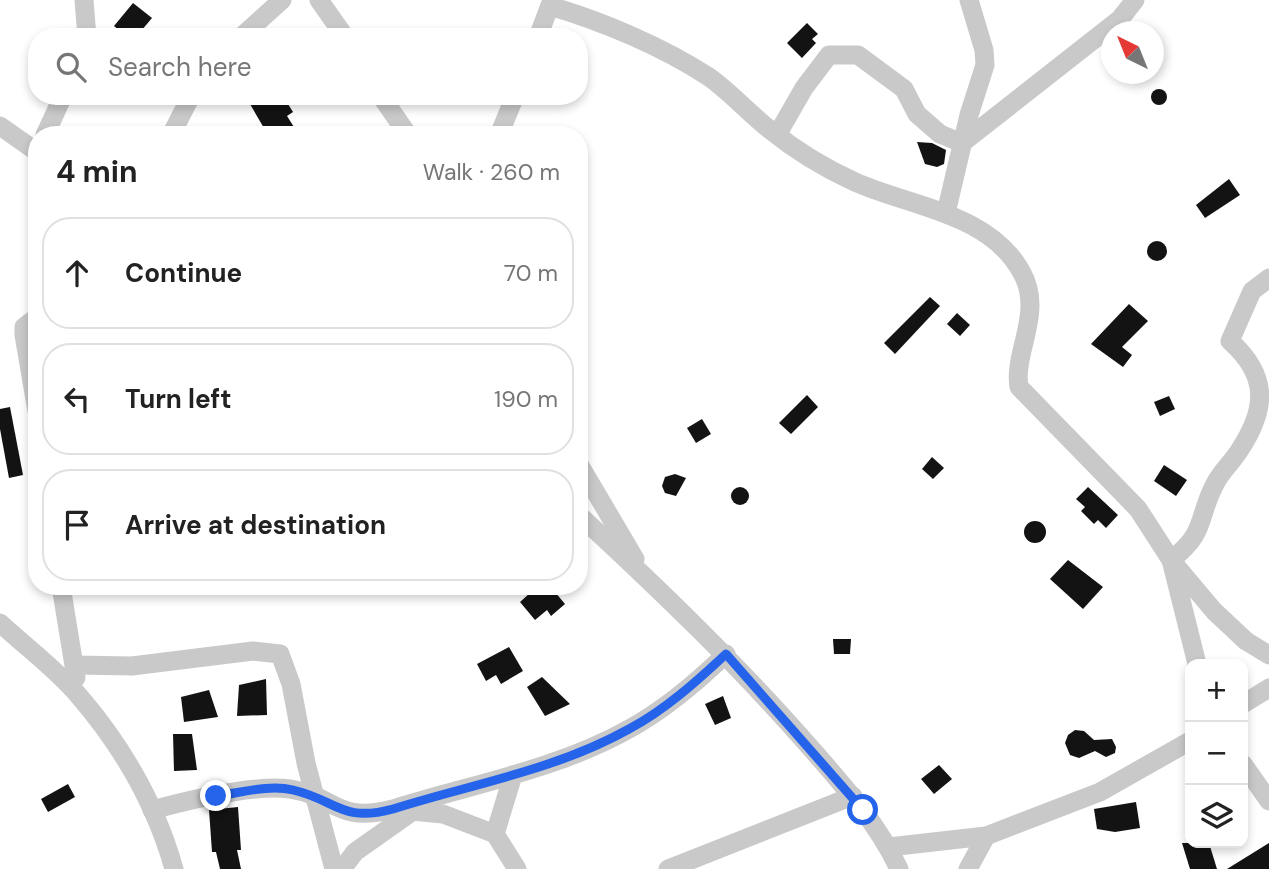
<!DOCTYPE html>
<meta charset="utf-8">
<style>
body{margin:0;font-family:"DM Sans",sans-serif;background:#f6f6f6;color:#222}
.controls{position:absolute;right:21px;bottom:21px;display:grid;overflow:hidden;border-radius:14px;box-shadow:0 4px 10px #0003}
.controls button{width:63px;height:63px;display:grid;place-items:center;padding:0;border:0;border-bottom:2px solid #e0e0e0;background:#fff;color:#222;font:35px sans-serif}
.compass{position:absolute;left:1101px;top:21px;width:63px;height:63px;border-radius:50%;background:#fff;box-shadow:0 4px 10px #0003;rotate:317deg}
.stop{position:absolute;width:21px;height:21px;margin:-16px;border:5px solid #2563eb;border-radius:50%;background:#fff}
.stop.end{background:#2563eb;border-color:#fff;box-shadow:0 2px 7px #0008}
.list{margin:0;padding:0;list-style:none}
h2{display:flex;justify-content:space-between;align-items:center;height:91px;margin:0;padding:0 28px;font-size:30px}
h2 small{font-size:23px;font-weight:400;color:#767676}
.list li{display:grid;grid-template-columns:46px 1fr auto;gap:21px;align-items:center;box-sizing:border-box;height:112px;margin:0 14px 14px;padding:0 14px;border:2px solid #e0e0e0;border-radius:28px}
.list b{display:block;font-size:26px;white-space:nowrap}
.list em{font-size:23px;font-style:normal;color:#767676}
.icon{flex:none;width:38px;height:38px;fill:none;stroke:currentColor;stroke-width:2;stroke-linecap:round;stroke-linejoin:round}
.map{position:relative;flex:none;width:1269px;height:869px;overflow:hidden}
.search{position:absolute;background:#fff;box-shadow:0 4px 10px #0003;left:28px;top:28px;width:560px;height:77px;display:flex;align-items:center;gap:18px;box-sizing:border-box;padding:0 24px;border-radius:28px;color:#767676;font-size:26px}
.panel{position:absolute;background:#fff;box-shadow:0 4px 10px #0003;left:28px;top:126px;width:560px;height:469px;border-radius:28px}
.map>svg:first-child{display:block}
.building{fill:#131313}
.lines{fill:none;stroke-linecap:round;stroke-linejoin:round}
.street{stroke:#c9c9c9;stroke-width:19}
.route{stroke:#2563eb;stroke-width:9}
</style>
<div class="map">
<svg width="1269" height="869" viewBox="0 0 1269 869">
<rect width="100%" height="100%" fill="#fff"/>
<!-- building -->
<g class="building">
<polygon points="133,3 152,18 136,37 127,37 114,26"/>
<polygon points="807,23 818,34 812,39 816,43 802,58 787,43"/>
<circle cx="1159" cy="97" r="8"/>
<polygon points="263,96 283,96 293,112 287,116 299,135 268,135 250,104"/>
<polygon points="917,142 932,143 946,150 944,164 937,167 925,164"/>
<polygon points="1229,179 1240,195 1205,218 1196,205"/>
<circle cx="1157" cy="251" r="10"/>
<polygon points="930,297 940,306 895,354 884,343"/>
<polygon points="1129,304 1148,321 1122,347 1132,355 1123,367 1091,344"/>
<polygon points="957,313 970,325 960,336 947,324"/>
<polygon points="807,395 818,407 791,434 779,423"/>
<polygon points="1169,396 1175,409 1160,416 1154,402"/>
<polygon points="10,407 23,475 9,478 0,429 0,409"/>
<polygon points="702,419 711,434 696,443 687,428"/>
<polygon points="932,457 944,468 933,479 922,469"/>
<polygon points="1164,465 1187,480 1176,496 1154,481"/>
<polygon points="675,474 686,478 676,496 665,493 662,486 665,477"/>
<polygon points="1088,487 1118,515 1106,528 1098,520 1094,524 1081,511 1085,507 1076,499"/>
<circle cx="740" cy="496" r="9"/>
<circle cx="1035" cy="532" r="11"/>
<polygon points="1068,560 1103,587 1083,609 1050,579"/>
<polygon points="525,586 550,586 565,604 551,616 547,610 535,620 520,602 530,593"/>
<polygon points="833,639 851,639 850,654 834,654"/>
<polygon points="509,647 523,671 501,684 496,675 486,681 477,664"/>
<polygon points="542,677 570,704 545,716 527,687"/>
<polygon points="266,679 267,715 237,716 239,685"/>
<polygon points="209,690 218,717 184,722 181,697"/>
<polygon points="723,696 731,718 715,725 705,704"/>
<polygon points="1075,730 1084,731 1094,740 1112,739 1116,747 1115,753 1106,757 1095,751 1079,758 1070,755 1065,743 1068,735"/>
<polygon points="173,734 192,734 197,770 174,771"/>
<polygon points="939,765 952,779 934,794 921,779"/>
<polygon points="68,784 75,797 48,812 41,799"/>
<polygon points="1136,802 1140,828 1115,832 1097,829 1094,809"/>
<polygon points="238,807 241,850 237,850 241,869 220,869 216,852 212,852 209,810"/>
<polygon points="1182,843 1209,843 1217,869 1190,869"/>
<polygon points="1269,843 1269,869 1227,869"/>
</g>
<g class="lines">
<!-- street -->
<g class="street">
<polyline points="84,0 87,37"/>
<polyline points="319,0 345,37"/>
<path d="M550 6C602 21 663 47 709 77 730 92 749 113 769 129 795 150 824 168 855 182 911 207 990 213 1022 273 1044 313 1013 352 1019 387L1138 509 1171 560 1214 611 1246 641 1269 655"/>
<polyline points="241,37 282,0"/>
<polyline points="538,37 552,0"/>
<polyline points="381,96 408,135"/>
<polyline points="0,126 37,152"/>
<polyline points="45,135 63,96"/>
<polyline points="171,135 191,96"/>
<polyline points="499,135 515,96"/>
<polyline points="777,135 804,88 829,55 858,55 904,89 917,114 940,134 962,143 1120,19 1135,0"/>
<polyline points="946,213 969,115 985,65 984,50 969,0"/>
<polyline points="37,317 24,327 24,335 37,411"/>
<polyline points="579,464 635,559"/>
<path d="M579 515C659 589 737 664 808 745 842 784 877 822 899 869"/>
<polyline points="61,586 76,678"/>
<path d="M0 623C26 647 56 669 79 696 122 746 156 805 174 869"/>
<path d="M1197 664 1171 560C1208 532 1197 516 1216 482 1222 471 1232 462 1239 451 1267 409 1269 376 1230 341L1252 291 1269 278"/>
<polyline points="75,665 132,666 253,651 280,654 291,684 306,763 334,869"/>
<polyline points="1243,704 1269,688"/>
<polyline points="1243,764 1269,801"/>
<path d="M152 810C189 800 253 784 290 789 336 796 336 824 393 809 472 784 556 770 629 729 664 710 697 682 726 654"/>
<polyline points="401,810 443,814 495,834 517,869"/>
<polyline points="495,834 513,775"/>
<polyline points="889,847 986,836 1100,792 1190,741"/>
<polyline points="342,869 355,852 413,811"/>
<polyline points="668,869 853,796"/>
<polyline points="968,869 986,836"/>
</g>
</g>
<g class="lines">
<!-- route -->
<path class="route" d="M216 796C240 793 269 784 293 790 337 800 341 823 393 809 472 784 556 770 629 729 665 710 697 681 726 654L863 810"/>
</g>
</svg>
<div class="controls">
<button>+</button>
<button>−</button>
<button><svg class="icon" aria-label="layers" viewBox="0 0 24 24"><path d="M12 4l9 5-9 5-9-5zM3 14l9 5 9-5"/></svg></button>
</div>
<svg class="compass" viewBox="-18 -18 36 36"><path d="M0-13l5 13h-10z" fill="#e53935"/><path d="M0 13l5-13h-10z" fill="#767676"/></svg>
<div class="stop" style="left:863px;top:810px"></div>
<div class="stop end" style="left:216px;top:796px"></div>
<div class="search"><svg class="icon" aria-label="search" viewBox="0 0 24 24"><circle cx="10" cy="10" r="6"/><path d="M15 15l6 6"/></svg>Search here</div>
<section class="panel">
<h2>4 min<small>Walk · 260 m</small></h2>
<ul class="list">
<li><svg class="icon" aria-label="ahead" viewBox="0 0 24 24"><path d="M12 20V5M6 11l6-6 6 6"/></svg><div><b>Continue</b></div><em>70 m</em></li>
<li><svg class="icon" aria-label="left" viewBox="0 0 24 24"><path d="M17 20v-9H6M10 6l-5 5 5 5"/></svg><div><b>Turn left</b></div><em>190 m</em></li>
<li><svg class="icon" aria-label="arrive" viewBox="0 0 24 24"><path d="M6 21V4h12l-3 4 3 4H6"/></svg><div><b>Arrive at destination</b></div></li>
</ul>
</section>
</div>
